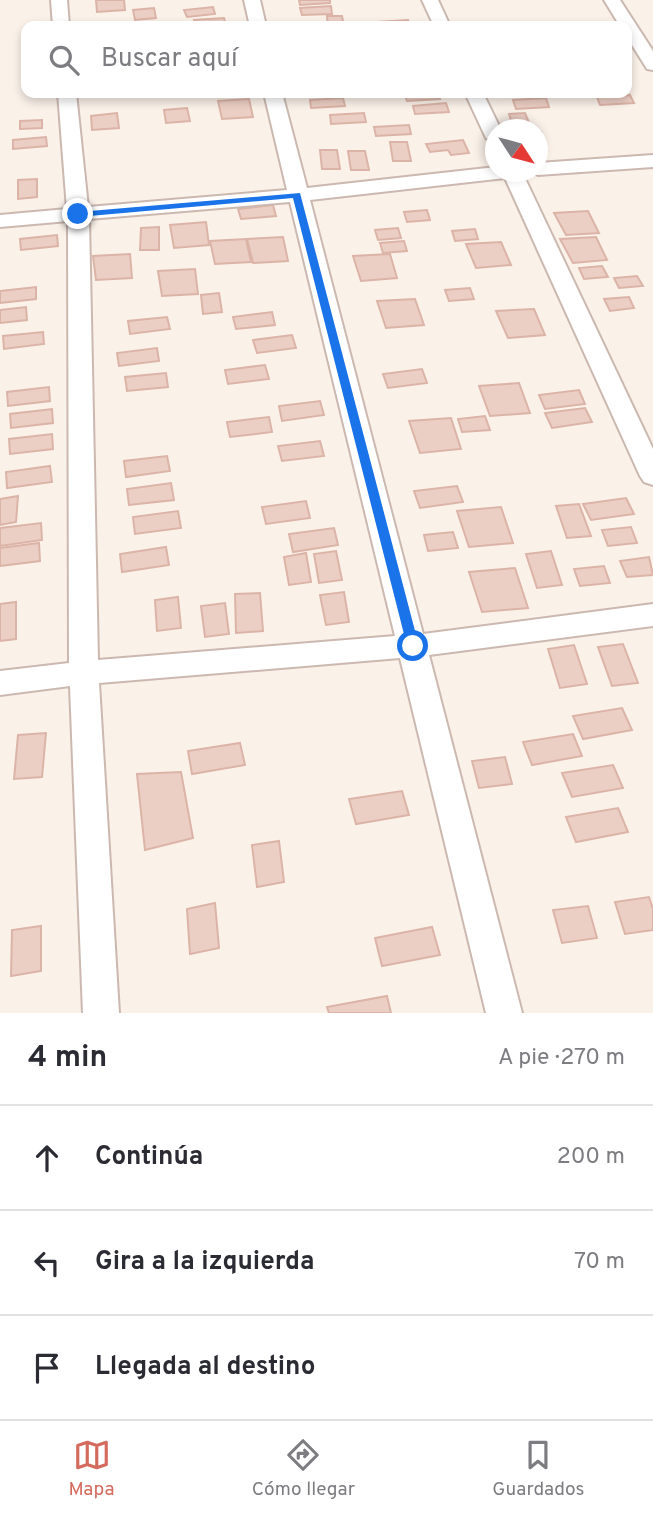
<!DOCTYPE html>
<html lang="es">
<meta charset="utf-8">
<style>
body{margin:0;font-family:Overpass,sans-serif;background:#f7f7f7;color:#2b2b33}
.compass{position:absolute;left:485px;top:119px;width:63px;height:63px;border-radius:50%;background:#fff;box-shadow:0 4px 10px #0003;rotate:126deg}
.stop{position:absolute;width:21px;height:21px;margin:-16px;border:5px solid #1a73e8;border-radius:50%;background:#fff}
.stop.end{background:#1a73e8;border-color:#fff;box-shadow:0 2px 7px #0008}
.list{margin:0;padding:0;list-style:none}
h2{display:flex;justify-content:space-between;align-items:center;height:91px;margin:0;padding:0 28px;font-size:30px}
h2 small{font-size:23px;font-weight:400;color:#7c7c81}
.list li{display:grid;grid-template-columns:46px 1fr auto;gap:21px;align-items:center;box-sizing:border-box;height:105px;padding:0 28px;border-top:2px solid #e1e1e2}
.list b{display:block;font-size:26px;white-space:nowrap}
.list em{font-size:23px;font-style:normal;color:#7c7c81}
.icon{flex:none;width:38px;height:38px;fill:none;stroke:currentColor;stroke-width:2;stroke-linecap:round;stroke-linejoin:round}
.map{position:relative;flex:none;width:653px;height:1013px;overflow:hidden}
.search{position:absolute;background:#fff;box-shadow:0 4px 10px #0003;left:21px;right:21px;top:21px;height:77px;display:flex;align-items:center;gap:18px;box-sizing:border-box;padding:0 24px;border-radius:14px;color:#7c7c81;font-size:26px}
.sheet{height:406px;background:#fff}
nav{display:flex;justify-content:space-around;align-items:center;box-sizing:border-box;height:98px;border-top:2px solid #e1e1e2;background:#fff;font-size:19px;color:#7c7c81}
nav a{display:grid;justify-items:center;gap:4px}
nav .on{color:#d46a5e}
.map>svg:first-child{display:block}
.building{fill:#eccfc4;stroke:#dcb4a7;stroke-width:2}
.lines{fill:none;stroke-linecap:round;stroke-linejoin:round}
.minor-casing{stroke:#cbb9b0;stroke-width:4}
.minor{fill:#fff;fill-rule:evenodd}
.route{fill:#1a73e8}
</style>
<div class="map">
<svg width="653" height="1013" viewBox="0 0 653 1013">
<rect width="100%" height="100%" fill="#faf1e9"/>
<!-- building -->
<g class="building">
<polygon points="96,0 124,0 125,10 97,12"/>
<polygon points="299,0 330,0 330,3 300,5"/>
<polygon points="331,6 332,14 302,15 300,8"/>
<polygon points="213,7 215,14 187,17 184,10"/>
<polygon points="154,8 156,18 135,20 133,10"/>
<polygon points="327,16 342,16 344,26 328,26"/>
<polygon points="224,18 226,25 196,26 194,20"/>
<polygon points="408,20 410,26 378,26 377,22"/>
<polygon points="404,93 438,93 440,99 407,101"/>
<polygon points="630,95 634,103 600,105 597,97"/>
<polygon points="343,98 345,106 311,108 310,100"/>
<polygon points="546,98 549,107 516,109 513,100"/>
<polygon points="249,99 253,117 222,119 218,101"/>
<polygon points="446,103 449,112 415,114 413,106"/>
<polygon points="187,108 190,121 166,123 164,110"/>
<polygon points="117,113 119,128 92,130 91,116"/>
<polygon points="364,113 366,122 331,124 330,115"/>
<polygon points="525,113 532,130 514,130 509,114"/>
<polygon points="42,120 42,128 20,129 20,121"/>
<polygon points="409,125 411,134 376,136 374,127"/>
<polygon points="541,132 547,151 538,151 538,133"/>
<polygon points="46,137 47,146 13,149 13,140"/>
<polygon points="463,140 469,153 451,155 448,150 430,152 426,144"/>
<polygon points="390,142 407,142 411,161 393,161"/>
<polygon points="320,150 337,150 340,169 322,169"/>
<polygon points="348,151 365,151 369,170 351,170"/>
<polygon points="37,179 37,197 18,199 18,180"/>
<polygon points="273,205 276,216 241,219 238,209"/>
<polygon points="427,210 430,220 407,222 404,212"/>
<polygon points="588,211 599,233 566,235 554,213"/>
<polygon points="206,222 209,245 174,248 170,225"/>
<polygon points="159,227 159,250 140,250 141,228"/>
<polygon points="398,228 401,238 378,240 375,230"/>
<polygon points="475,229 478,239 455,241 452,231"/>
<polygon points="57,235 58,246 21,250 20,239"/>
<polygon points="283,237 288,261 253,263 247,239"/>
<polygon points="596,237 607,260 573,263 560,239"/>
<polygon points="246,239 251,262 215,264 210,241"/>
<polygon points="404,241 407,251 383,253 380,243"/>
<polygon points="501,242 511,265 476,268 466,244"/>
<polygon points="130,254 132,278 96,280 93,256"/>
<polygon points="390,254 397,278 361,281 353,256"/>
<polygon points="602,266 608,277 584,279 579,268"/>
<polygon points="195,269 198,294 162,296 158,271"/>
<polygon points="637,276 643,286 619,288 614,278"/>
<polygon points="36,287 36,299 0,303 0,291"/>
<polygon points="470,288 474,299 449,301 445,290"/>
<polygon points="219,293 222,312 203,314 201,295"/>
<polygon points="629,297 634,308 610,311 604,299"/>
<polygon points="415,299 424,325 386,328 377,301"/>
<polygon points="26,307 27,320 0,323 0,310"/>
<polygon points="534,309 545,335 508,338 496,311"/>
<polygon points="272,312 275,325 236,329 233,317"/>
<polygon points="167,317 170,329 130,334 128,321"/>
<polygon points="43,332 44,344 4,349 3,336"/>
<polygon points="292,335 296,348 257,353 253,340"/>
<polygon points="157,348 159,361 119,366 117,353"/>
<polygon points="265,365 269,379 228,384 225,370"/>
<polygon points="422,369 427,383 388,388 383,374"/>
<polygon points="166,373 168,387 127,391 125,377"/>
<polygon points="519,383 530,413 490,416 479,386"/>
<polygon points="49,387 50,401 8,406 7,392"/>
<polygon points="579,390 585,404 545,409 539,395"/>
<polygon points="320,401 324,415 282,421 279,406"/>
<polygon points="585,408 592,422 552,428 545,413"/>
<polygon points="52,409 53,423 11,428 10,414"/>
<polygon points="485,416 490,430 462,432 458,419"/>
<polygon points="269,417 272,432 230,437 227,422"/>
<polygon points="451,418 461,449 420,453 409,421"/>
<polygon points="52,434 53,449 10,454 9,439"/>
<polygon points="320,441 324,456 282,461 278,446"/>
<polygon points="167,456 170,471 126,477 124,461"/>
<polygon points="50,466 52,482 7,488 6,472"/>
<polygon points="171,483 174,500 129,505 127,489"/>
<polygon points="457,486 463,502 420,508 414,491"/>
<polygon points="18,496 16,522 0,525 0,499"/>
<polygon points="626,498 634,514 591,520 583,504"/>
<polygon points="306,501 310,518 266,524 262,507"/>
<polygon points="579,504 591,536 567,538 556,506"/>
<polygon points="501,507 513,543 469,547 457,511"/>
<polygon points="178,511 181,528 135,534 133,517"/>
<polygon points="41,523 42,540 0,546 0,528"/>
<polygon points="631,527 637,543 608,546 602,530"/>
<polygon points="334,528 338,545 293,552 289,534"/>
<polygon points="453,532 458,548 428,551 424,535"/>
<polygon points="39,543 40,561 0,566 0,548"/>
<polygon points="166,547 169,565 122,572 120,554"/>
<polygon points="336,551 342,580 319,583 314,554"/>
<polygon points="551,551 562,585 537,588 526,554"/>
<polygon points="306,553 311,582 289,585 284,557"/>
<polygon points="649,557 653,575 627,577 620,561"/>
<polygon points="604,566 610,583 580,586 574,569"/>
<polygon points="515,568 528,608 482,612 469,572"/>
<polygon points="344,592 349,622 326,625 320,595"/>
<polygon points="260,593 263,631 236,633 235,594"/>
<polygon points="178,597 181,628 157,631 155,600"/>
<polygon points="16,602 16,639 0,641 0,604"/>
<polygon points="225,603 229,634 205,637 201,606"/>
<polygon points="623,644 638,683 612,686 598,647"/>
<polygon points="574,645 587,684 560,688 548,649"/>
<polygon points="622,708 632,730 583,739 573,716"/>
<polygon points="46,733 42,777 14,779 18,735"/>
<polygon points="573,734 582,756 532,765 523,742"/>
<polygon points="240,743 245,765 192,774 188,751"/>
<polygon points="505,757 512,784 479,788 472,761"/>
<polygon points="613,765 623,788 572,797 562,773"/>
<polygon points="181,772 193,838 145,850 137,774"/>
<polygon points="402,791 409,815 356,824 349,799"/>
<polygon points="618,808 628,832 576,842 566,817"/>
<polygon points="279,841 284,882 257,887 252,845"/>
<polygon points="649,897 653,909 653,930 625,934 615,902"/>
<polygon points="215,903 219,948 190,954 187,909"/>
<polygon points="588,906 597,938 562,943 553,910"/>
<polygon points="41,926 41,971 11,976 12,930"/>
<polygon points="432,927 440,955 382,966 375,938"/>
<polygon points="387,996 391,1013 329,1013 327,1007"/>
</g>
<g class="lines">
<!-- minor casing -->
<g class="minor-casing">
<g id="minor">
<polygon points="51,0 67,0 69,26 53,26"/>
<polygon points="244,0 260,0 266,26 250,26"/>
<polygon points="422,0 438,0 450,26 434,26"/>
<polygon points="604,0 620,0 653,51 653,70 647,69 627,37 627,26 620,26"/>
<path d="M58 93H76L88 207 287 190 264 93H282L307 188 496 167V172H522L653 449V485L644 482 640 476 505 178 310 200 423 634 653 604V626L429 655 522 1013H486L400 658 99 683 119 1013H83L70 686 0 695V671L69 663 68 221 0 227V215L67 209ZM290 202 395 636 98 660 89 219Z"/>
<polygon points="465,93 483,93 501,130 496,130 496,144 486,138"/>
<polygon points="653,155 653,167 538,175 530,172 538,172 538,163"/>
</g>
</g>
<!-- minor -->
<use href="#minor" class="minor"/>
</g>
<!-- route -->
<polygon class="route" points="300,193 419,646 413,651 407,646 293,198 78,217 73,214 78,212"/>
</svg>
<svg class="compass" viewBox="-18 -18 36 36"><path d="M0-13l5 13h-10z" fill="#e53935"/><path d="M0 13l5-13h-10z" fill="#7c7c81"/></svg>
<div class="stop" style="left:413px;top:646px"></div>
<div class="stop end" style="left:78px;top:214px"></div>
<div class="search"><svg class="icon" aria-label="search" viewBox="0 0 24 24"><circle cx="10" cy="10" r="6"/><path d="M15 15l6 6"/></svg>Buscar aquí</div>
</div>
<section class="sheet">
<h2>4 min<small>A pie · 270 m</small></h2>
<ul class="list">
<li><svg class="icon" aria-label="ahead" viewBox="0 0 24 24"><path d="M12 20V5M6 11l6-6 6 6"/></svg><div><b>Continúa</b></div><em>200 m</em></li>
<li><svg class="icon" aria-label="left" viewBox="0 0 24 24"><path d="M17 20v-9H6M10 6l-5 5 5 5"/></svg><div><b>Gira a la izquierda</b></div><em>70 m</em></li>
<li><svg class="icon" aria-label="arrive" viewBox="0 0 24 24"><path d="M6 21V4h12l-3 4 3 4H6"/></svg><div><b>Llegada al destino</b></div></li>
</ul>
</section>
<nav>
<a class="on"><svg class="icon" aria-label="map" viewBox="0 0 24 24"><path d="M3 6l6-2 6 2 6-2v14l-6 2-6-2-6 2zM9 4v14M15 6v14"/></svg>Mapa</a>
<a><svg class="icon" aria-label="directions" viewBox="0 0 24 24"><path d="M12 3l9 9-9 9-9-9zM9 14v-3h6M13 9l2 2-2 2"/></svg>Cómo llegar</a>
<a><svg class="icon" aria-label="saved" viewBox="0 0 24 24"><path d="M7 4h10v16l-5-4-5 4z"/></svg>Guardados</a>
</nav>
